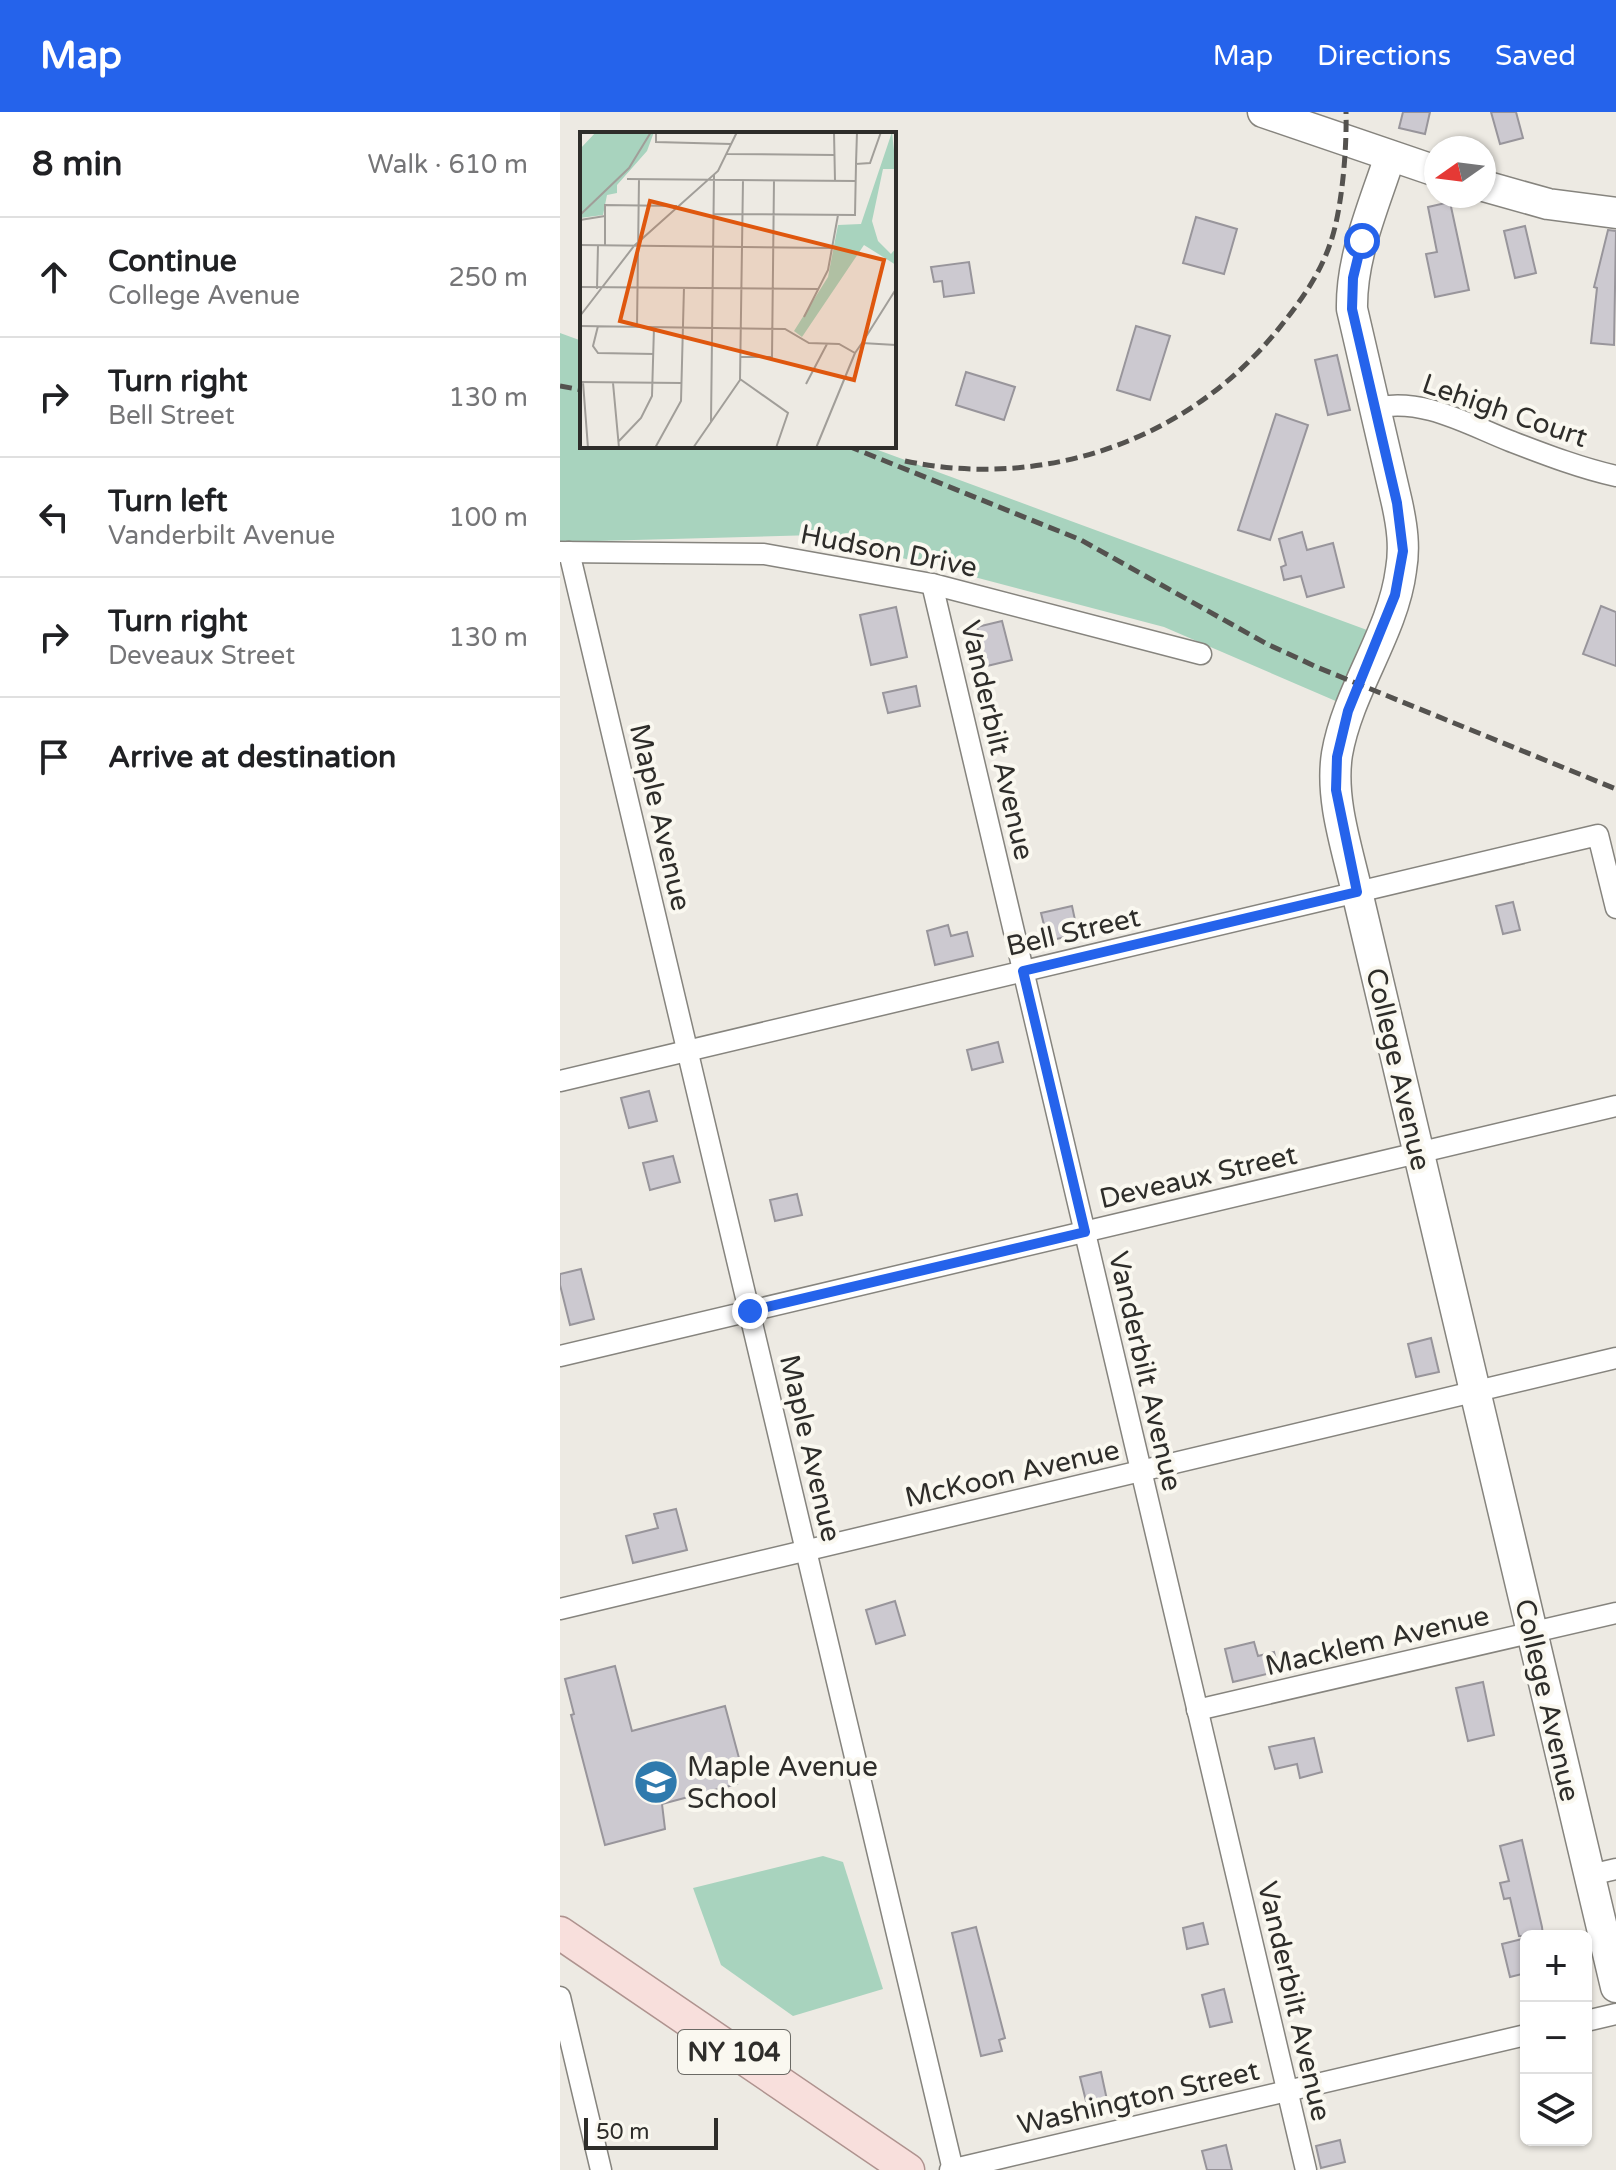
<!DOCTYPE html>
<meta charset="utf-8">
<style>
body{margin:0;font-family:"Varela Round",sans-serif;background:#f2f2f2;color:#202124}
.controls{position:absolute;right:24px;bottom:24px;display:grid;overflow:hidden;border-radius:12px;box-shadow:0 2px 6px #0004}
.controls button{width:72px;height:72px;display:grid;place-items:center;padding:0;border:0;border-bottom:2px solid #e0e0e0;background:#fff;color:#202124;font:40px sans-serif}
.compass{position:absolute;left:864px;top:24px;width:72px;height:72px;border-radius:50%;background:#fff;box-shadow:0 2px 6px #0004;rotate:256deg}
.scale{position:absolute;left:24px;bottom:20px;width:134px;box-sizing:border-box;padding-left:8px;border:4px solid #2e2d2a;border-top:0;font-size:22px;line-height:28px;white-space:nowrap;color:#2e2d2a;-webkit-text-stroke:6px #faf8f0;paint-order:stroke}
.stop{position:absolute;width:24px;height:24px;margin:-18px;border:6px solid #2563eb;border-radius:50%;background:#fff}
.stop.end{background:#2563eb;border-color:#fff;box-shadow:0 2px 8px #0008}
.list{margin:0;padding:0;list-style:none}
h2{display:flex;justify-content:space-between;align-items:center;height:104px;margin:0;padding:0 32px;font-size:34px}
h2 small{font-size:26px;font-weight:400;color:#757577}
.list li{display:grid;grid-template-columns:52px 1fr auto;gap:24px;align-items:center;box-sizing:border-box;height:120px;padding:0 32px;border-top:2px solid #e0e0e0}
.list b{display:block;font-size:30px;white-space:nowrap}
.list p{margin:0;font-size:26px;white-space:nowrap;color:#757577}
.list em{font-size:26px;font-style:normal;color:#757577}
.icon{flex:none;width:44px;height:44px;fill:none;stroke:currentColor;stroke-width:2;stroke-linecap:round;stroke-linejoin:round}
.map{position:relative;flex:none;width:1056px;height:2058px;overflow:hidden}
header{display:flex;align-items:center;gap:48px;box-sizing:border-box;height:112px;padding:0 40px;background:#2563eb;color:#fff}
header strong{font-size:38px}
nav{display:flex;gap:44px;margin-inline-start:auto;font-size:28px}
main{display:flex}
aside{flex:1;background:#fff}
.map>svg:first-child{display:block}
.green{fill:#a8d3be}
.building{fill:#ccc9d0;stroke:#98959b;stroke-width:2}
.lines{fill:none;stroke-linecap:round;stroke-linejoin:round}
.street-casing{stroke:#86847e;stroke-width:23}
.secondary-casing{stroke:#86847e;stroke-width:33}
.primary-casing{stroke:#af938f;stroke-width:35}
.street{stroke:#fff;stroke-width:20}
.secondary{stroke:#fff;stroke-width:30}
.primary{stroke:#f8dfdc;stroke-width:32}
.rail{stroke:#54524f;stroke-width:5;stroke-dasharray:12 6;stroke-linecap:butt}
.route{stroke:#2563eb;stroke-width:10}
.labels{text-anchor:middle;stroke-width:8;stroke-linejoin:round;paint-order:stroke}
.shield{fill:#faf8f0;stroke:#6b6a65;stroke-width:2}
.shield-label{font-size:26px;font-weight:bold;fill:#2e2d2a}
.street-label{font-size:28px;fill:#2e2d2a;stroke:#faf8f0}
.poi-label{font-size:28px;fill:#2e2d2a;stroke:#faf8f0;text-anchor:start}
.inset-road{fill:none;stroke:#a19e99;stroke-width:2}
.view{fill:#df570e;fill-opacity:0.15;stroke:#df570e;stroke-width:4}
.inset-edge{fill:none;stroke:#2e2d2a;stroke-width:4}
</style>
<header>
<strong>Map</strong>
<nav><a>Map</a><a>Directions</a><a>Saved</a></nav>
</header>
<main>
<aside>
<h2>8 min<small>Walk · 610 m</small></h2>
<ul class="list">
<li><svg class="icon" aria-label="ahead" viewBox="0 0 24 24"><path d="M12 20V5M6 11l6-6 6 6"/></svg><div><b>Continue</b><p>College Avenue</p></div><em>250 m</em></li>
<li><svg class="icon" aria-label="right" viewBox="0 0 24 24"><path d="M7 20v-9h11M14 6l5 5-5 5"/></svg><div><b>Turn right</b><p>Bell Street</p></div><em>130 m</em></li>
<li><svg class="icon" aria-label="left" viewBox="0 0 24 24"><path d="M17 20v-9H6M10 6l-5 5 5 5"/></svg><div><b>Turn left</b><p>Vanderbilt Avenue</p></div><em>100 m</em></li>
<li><svg class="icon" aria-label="right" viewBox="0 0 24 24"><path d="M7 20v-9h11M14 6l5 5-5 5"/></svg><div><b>Turn right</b><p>Deveaux Street</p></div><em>130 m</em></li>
<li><svg class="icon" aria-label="arrive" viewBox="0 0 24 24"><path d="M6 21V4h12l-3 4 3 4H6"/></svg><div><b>Arrive at destination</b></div></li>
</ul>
</aside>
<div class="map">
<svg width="1056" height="2058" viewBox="0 0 1056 2058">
<rect width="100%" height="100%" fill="#edeae3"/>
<!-- green -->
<g class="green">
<polygon points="0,221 22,229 22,334 307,334 807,518 778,590 604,515 255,423 0,430"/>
<polygon points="263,1744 283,1750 323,1877 233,1904 161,1853 133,1776"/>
</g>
<!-- building -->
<g class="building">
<polygon points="843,0 870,0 865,22 839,16"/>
<polygon points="931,0 956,0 963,26 940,32"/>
<polygon points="890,90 909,178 875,185 866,142 877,140 868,95"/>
<polygon points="636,105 677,117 664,162 623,151"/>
<polygon points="965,114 976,161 955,166 944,119"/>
<polygon points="1048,118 1056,119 1054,233 1031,231 1037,176 1034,175"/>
<polygon points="409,150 414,181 384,185 382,169 374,170 371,155"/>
<polygon points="576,214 610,224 590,288 557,278"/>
<polygon points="777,243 790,298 768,303 755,248"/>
<polygon points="406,260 455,275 444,308 396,293"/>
<polygon points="716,302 748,313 710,428 678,418"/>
<polygon points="742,420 747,438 773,431 784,475 747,485 741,464 724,468 721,455 726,453 719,427"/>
<polygon points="1041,494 1056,500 1056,554 1023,542"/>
<polygon points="336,495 347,545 311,553 300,503"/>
<polygon points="442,509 452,548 427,554 417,515"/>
<polygon points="356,574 360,594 328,601 323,581"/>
<polygon points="953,790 960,818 943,822 936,794"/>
<polygon points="512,794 518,822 488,829 481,801"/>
<polygon points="388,813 391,824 407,820 413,844 375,853 367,819"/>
<polygon points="438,930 443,950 412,958 407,938"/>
<polygon points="89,979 97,1009 69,1016 61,986"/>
<polygon points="113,1044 120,1070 90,1078 83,1051"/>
<polygon points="237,1082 242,1103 215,1109 210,1088"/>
<polygon points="21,1157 34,1207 10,1213 0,1173 0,1162"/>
<polygon points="871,1226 879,1260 856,1265 848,1232"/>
<polygon points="116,1397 127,1438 73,1451 66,1424 98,1416 94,1402"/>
<polygon points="335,1489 345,1523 316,1532 306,1498"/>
<polygon points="694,1530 698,1544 714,1540 719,1559 673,1570 665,1537"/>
<polygon points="55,1554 72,1619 165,1594 183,1661 174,1663 177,1672 102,1692 105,1717 45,1733 11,1603 14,1602 5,1567"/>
<polygon points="923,1570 934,1623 908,1629 896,1576"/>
<polygon points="754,1626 762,1660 740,1666 737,1652 715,1657 709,1635"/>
<polygon points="962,1728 982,1815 983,1824 959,1824 950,1786 944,1787 940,1771 949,1769 940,1734"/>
<polygon points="643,1811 648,1832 627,1837 623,1816"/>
<polygon points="416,1815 445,1926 439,1928 442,1939 421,1944 392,1821"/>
<polygon points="966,1826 966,1861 950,1865 942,1832"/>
<polygon points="664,1877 672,1910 650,1915 642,1883"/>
<polygon points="541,1960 547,1988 527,1993 520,1965"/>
<polygon points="780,2028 785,2050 761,2056 756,2034"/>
<polygon points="666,2033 672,2058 647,2058 642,2039"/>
</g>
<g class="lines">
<!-- street casing -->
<g class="street-casing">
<g id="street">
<path d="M815 296C862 285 907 312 950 329 984 342 1020 356 1056 364"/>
<polyline points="0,440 204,442 372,472 641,542"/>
<polyline points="9,440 393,2058"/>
<polyline points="372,472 746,2058"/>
<polyline points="0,969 1038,723 1056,796"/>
<polyline points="0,1244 1056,994"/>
<polyline points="0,1497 1056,1246"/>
<polyline points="637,1598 1056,1501"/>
<polyline points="1030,1763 1056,1757"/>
<polyline points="0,1885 41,2058"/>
<polyline points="1026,1909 1056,1902"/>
<polyline points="390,2058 966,1923"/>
</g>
</g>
<!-- secondary casing -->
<g class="secondary-casing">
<g id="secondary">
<polyline points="703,0 876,59"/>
<path d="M830 44C814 94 791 144 792 197L837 391C842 414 845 435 841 458 833 521 788 578 777 642 770 687 787 736 797 780L1056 1875"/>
<polyline points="924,74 988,92 1056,101"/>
</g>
</g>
<!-- primary casing -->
<g class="primary-casing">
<polyline id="primary" points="0,1821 348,2058"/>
</g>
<!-- street -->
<use href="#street" class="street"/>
<!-- secondary -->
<use href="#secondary" class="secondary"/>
<!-- primary -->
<use href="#primary" class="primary"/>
<!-- rail -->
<g class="rail">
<polyline points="0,274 22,278"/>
<polyline points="288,334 521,428 707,532 759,556 1056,677"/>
<path d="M345 349C484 378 626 329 716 220 737 194 759 165 770 132 782 99 787 36 786 0"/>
</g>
</g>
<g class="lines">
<!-- route -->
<polyline class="route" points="190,1199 525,1120 463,859 797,780 776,678 777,645 788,599 835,483 843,439 837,391 792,197 793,166 802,129"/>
</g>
<!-- icons -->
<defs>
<g id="school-disc" transform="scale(2.3)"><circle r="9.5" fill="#2f7aad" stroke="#faf8f0"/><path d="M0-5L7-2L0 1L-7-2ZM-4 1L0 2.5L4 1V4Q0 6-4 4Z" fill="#fff"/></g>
</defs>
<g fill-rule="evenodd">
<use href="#school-disc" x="96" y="1670"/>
</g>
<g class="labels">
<!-- shield labels -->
<rect class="shield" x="118" y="1918" width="112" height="44" rx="6"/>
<g class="shield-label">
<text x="174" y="1949">NY 104</text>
</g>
<!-- street labels -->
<g class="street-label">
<text transform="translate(945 298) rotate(19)" y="10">Lehigh Court</text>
<text transform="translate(329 438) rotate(11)" y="10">Hudson Drive</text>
<text transform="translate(438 628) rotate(77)" y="10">Vanderbilt Avenue</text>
<text transform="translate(101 705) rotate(77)" y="10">Maple Avenue</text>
<text transform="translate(513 819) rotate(-13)" y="10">Bell Street</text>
<text transform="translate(839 957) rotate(77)" y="10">College Avenue</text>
<text transform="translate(638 1064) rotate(-13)" y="10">Deveaux Street</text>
<text transform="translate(586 1259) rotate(77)" y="10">Vanderbilt Avenue</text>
<text transform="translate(251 1336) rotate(77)" y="10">Maple Avenue</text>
<text transform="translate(452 1361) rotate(-13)" y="10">McKoon Avenue</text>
<text transform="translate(817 1528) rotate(-13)" y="10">Macklem Avenue</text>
<text transform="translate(988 1588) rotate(77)" y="10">College Avenue</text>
<text transform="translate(735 1889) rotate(77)" y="10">Vanderbilt Avenue</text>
<text transform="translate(578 1985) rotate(-13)" y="10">Washington Street</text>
</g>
<!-- poi labels -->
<g class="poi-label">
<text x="127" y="1664">Maple Avenue<tspan x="127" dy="32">School</tspan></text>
</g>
</g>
<!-- overview -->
<g transform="translate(20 20)">
<rect width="316" height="316" fill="#edeae3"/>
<path d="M16 0H74L67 19 37 53V61L27 63 23 83 0 86V17ZM312 0 316 37H303L292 89 298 109 311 122 316 116V133L284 113 222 205 214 199 248 145 258 93 281 92Z" fill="#a8d3be"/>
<path class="inset-road" d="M76 0V10L151 12M254 0 255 49M277 0 276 32 290 31 301 0M147 22 255 23M47 47 276 49M133 82 275 83 276 32M0 83 49 36 71 0M0 88 25 84M0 113 253 116M25 114V73L97 74M0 155 239 157M17 157 18 113M0 184 54 114 138 39 157 0M224 185 248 138 258 83M0 194 205 197 229 211 259 212 275 221 282 211 316 213M18 194 13 214 18 221 74 222M57 195 59 47M282 211 316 157M161 225H192L194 48M160 247 208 281 196 316M0 250 102 251M3 250 8 316M33 251 39 316M226 252 247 212M131 290 134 43M39 309 61 286 72 264 74 195M75 316 101 269 104 155M113 316 160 248 163 48M236 316 275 221"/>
<path class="view" d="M70 69 304 128 274 248 40 189Z"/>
<rect width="316" height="316" class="inset-edge"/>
</g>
</svg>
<div class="controls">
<button>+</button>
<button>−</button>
<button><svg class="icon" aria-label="layers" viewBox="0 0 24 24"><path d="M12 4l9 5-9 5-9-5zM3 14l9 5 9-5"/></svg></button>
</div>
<svg class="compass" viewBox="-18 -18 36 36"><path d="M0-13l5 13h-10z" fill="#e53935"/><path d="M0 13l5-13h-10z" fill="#757577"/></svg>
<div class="scale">50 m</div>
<div class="stop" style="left:802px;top:129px"></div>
<div class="stop end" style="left:190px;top:1199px"></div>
</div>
</main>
